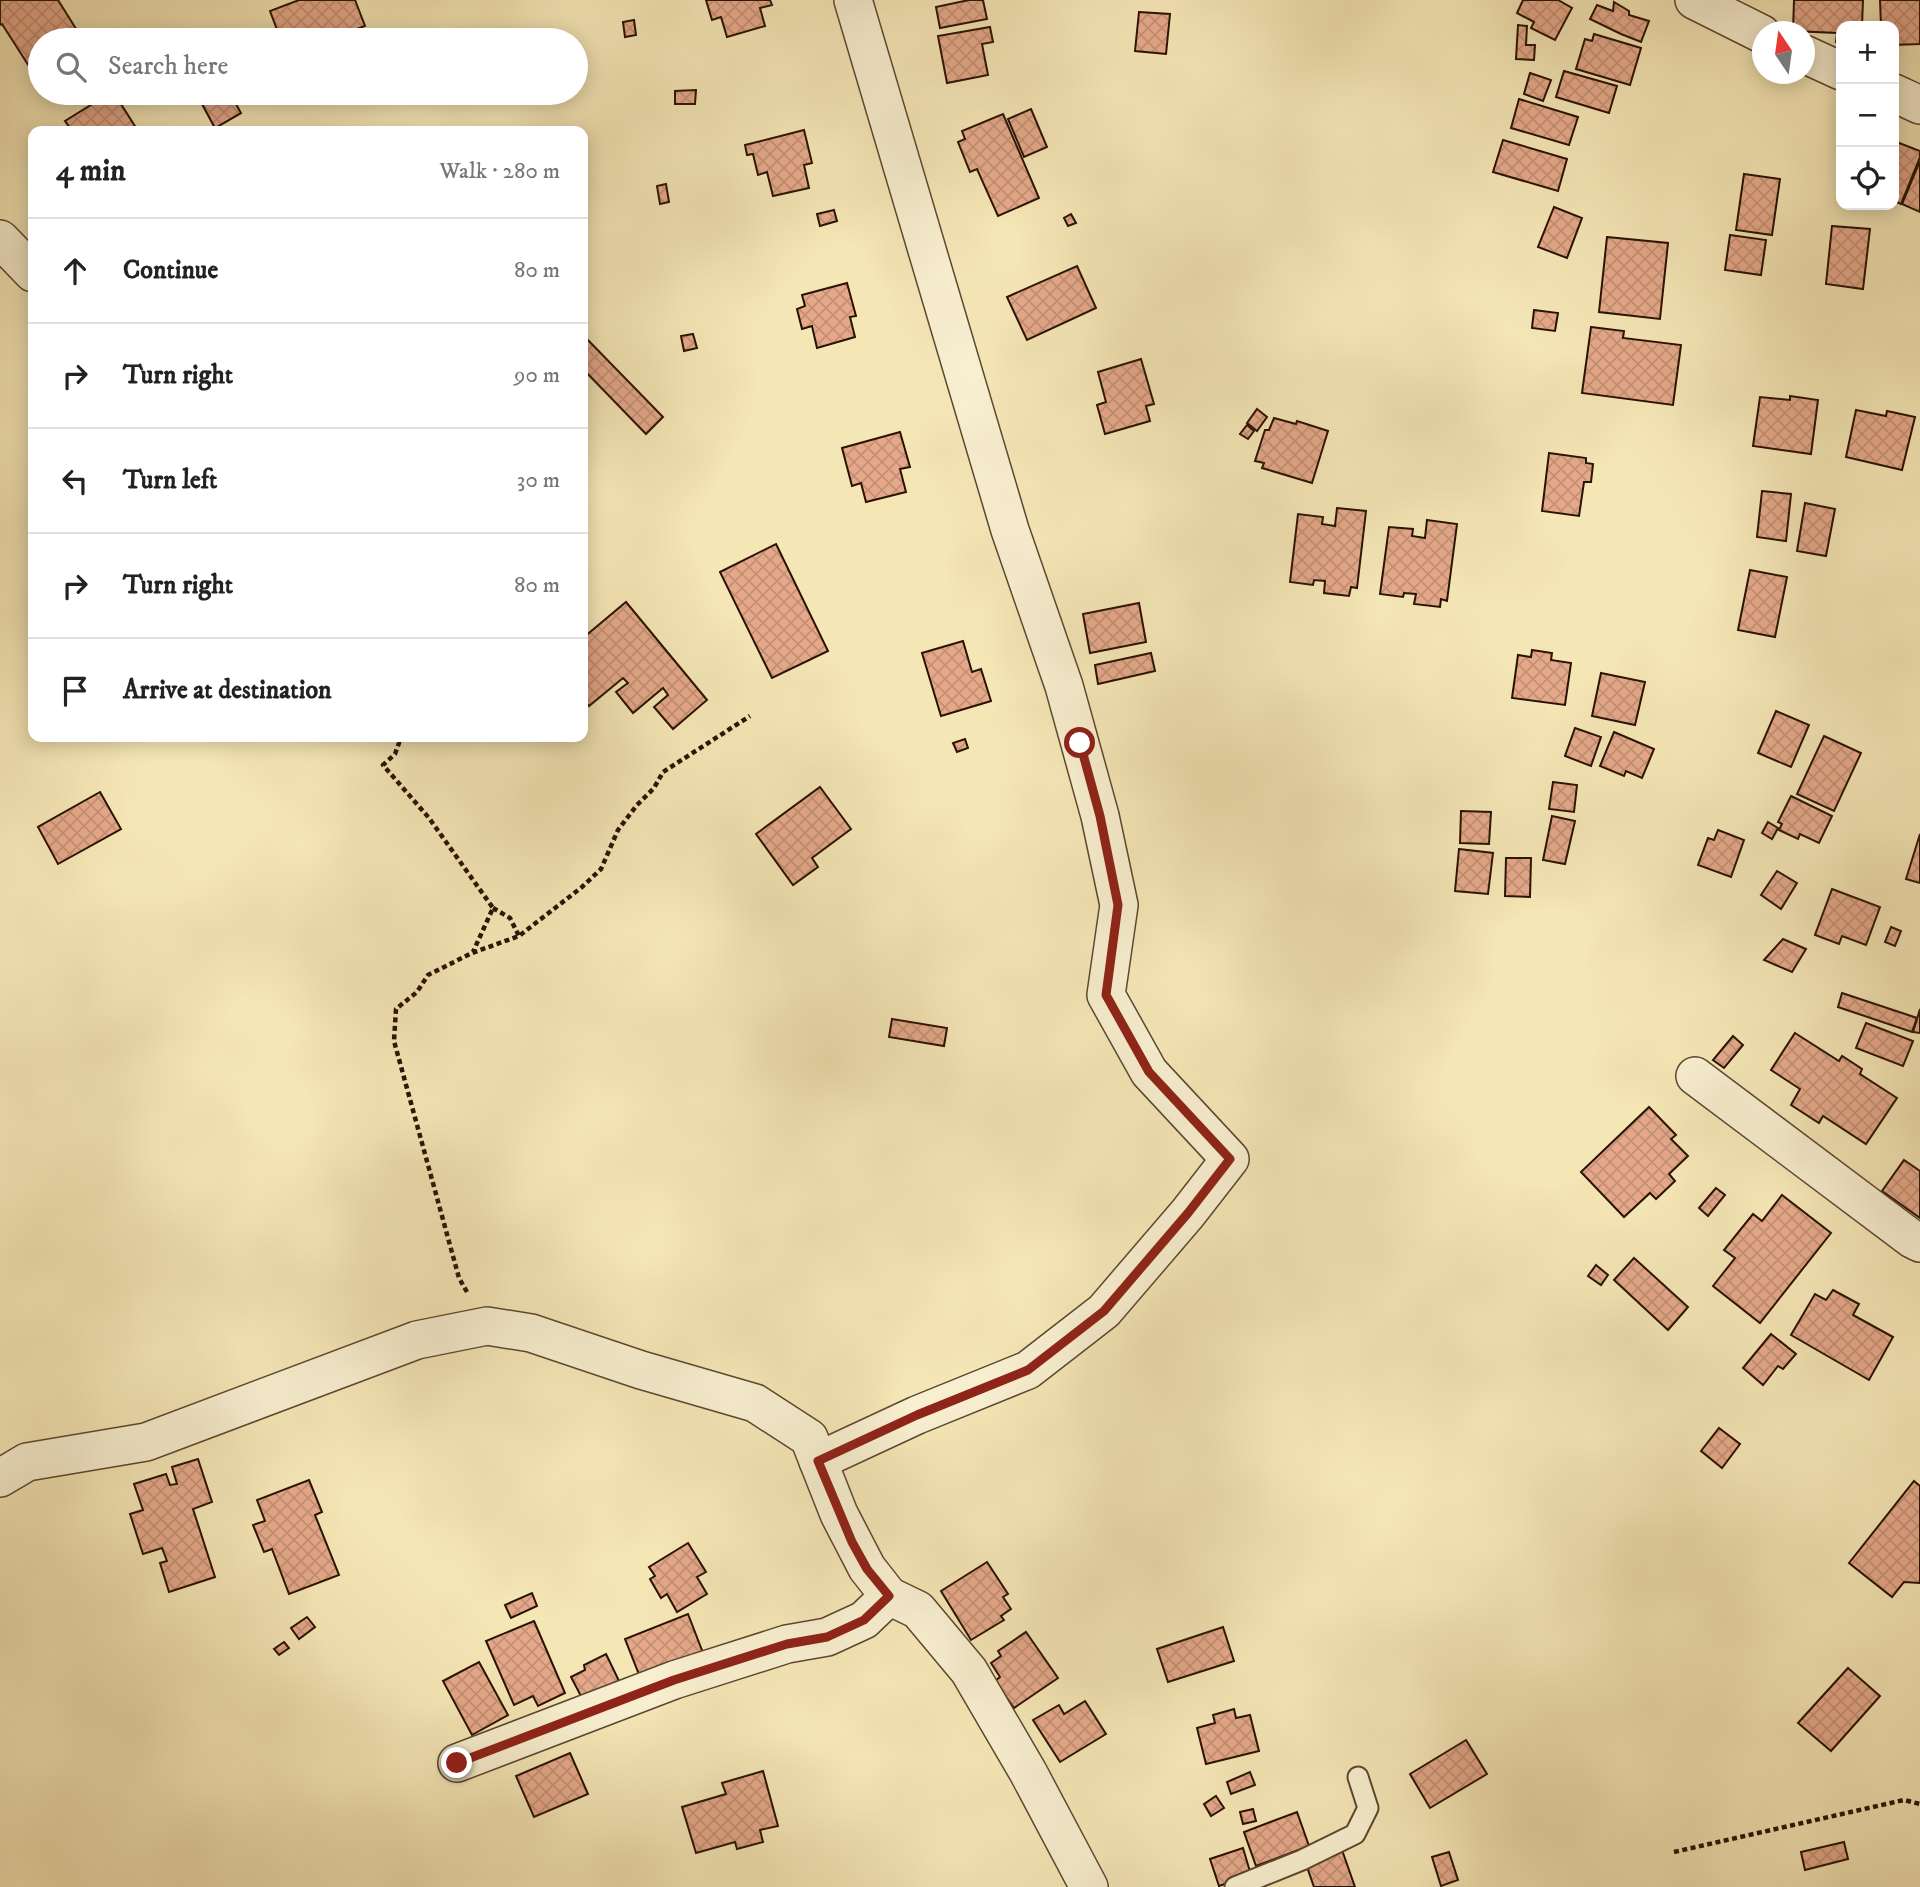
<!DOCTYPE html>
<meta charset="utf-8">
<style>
body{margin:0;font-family:"IM FELL DW Pica",serif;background:#f2f2f2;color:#222}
.controls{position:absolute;right:21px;top:21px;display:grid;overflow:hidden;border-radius:14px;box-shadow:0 4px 18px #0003}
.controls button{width:63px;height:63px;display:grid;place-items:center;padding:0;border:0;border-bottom:2px solid #e0e0e0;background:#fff;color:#222;font:35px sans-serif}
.compass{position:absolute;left:1752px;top:21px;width:63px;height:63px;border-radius:50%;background:#fff;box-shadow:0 4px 18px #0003;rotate:347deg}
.stop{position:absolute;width:21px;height:21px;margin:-16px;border:5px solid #8f2418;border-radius:50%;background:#fff}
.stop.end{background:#8f2418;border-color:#fff;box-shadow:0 2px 7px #0008}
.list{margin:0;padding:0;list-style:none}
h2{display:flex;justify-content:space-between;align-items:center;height:91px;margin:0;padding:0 28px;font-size:30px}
h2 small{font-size:23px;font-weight:400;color:#767676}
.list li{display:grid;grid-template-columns:46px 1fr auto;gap:21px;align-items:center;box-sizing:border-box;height:105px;padding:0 28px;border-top:2px solid #e0e0e0}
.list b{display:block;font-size:26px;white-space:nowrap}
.list em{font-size:23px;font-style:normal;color:#767676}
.icon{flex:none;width:38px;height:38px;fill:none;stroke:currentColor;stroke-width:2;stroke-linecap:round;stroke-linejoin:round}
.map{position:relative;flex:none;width:1920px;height:1887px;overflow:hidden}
.search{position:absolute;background:#fff;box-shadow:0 4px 18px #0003;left:28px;top:28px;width:560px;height:77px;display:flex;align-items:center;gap:18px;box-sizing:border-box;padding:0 24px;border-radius:38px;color:#767676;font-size:26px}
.panel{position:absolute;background:#fff;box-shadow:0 4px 18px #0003;left:28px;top:126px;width:560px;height:616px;border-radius:14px}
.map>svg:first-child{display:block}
.building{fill:url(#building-cross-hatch);stroke:#291204;stroke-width:2}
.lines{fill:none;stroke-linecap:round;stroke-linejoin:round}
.lane-casing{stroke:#5c4730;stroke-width:23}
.street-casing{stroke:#5c4730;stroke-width:40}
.path{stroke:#291204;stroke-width:4.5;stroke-dasharray:5 3.5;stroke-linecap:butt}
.lane{stroke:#f8efd0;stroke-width:19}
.street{stroke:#f8efd0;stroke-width:37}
.route{stroke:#8f2418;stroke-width:9}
</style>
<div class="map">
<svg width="1920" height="1887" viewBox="0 0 1920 1887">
<defs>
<pattern id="building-cross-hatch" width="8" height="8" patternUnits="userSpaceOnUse" patternTransform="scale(1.75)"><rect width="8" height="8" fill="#e5a98a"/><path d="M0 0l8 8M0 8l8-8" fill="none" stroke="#c49075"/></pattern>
</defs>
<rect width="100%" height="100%" fill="#f5e6b6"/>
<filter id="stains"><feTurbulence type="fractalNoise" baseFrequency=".00286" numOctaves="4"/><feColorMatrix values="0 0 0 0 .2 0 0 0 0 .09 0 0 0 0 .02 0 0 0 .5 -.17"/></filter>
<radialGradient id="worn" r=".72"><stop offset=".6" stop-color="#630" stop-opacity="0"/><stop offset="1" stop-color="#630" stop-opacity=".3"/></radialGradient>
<!-- building -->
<g class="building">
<polygon points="0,0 58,0 83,40 40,40 40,66 32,71 2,24 0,25"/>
<polygon points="299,0 355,0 365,26 327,40 281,40 270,11"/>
<polygon points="706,0 770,0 772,5 760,8 765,26 727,37 721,17 712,20"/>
<polygon points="969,0 983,0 987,19 940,28 936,7"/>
<polygon points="1523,0 1558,0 1572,8 1555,40 1531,28 1534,22 1517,13"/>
<polygon points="1794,0 1863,0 1862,26 1841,26 1841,42 1836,42 1837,33 1793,31"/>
<polygon points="1880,0 1920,0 1920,44 1894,45 1894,26 1881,26"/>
<polygon points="1614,2 1629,11 1629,15 1649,21 1641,42 1621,34 1590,19 1597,5 1613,11"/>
<polygon points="1139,12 1170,14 1166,54 1135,51"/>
<polygon points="634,20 636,35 625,37 623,22"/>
<polygon points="1518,25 1527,26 1526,45 1535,45 1534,60 1516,59"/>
<polygon points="990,27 993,42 982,44 988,75 947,83 938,36"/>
<polygon points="1594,34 1641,48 1630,85 1576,69 1585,39 1592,41"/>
<polygon points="1564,71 1617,86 1609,113 1556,97"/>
<polygon points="1530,73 1551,80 1543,101 1524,94"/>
<polygon points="696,90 695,104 675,104 675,91"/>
<polygon points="110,93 114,93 138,131 72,131 65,121"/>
<polygon points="196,93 230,93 241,113 215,128"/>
<polygon points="1519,99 1578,117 1569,145 1511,128"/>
<polygon points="1031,109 1047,147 1024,157 1008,119"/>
<polygon points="1003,114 1039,198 998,216 977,169 970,172 958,142 965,139 962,131"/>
<polygon points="804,130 812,163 804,165 809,188 773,196 767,172 758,175 753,154 747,155 745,145"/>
<polygon points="1503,140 1567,159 1558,191 1493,172"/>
<polygon points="1894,141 1920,151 1920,157 1901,204 1894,201"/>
<polygon points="1920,161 1920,212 1902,204"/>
<polygon points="1744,174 1780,179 1772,235 1736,230"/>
<polygon points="666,184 669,202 660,204 657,186"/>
<polygon points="1554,207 1582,218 1567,258 1538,247"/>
<polygon points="834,210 837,221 820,226 817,214"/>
<polygon points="1071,214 1076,223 1068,226 1064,218"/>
<polygon points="1832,226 1870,229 1863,289 1826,284"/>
<polygon points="1730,235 1766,240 1761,275 1725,270"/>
<polygon points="1607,237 1668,243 1660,319 1599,312"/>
<polygon points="1077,266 1096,308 1027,340 1007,297"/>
<polygon points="847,283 856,316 850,317 855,337 817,348 812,326 802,329 797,309 805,306 802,295"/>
<polygon points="1534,310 1558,313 1555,331 1532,328"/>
<polygon points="1591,327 1624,331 1623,338 1681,345 1673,405 1582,393"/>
<polygon points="693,334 697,348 684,351 681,336"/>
<polygon points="583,335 663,417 646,434 583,369"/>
<polygon points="1141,359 1154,404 1146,406 1150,421 1105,434 1097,405 1106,402 1098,372"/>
<polygon points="1790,396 1818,400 1811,454 1753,446 1760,397 1790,400"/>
<polygon points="1257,409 1267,417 1257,431 1247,423"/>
<polygon points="1856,410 1886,416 1887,411 1915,417 1902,470 1846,457"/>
<polygon points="1274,418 1296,424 1297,421 1328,431 1312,483 1262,468 1264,463 1255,461 1265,430 1269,430"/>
<polygon points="1247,425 1254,431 1248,439 1240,434"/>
<polygon points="900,432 910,467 900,469 906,492 866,502 861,483 852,486 842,448"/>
<polygon points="1549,453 1586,458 1586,463 1593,464 1591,482 1584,482 1579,516 1542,511"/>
<polygon points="1762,491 1791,494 1786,541 1757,537"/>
<polygon points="1805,503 1835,509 1826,556 1797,551"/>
<polygon points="1337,508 1366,511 1357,588 1351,587 1349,596 1324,593 1325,581 1314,580 1313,585 1290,582 1298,514 1323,517 1322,524 1335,526"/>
<polygon points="1427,520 1457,524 1447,601 1441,599 1440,607 1414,604 1416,594 1404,593 1403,597 1380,594 1389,527 1413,529 1412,536 1425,538"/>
<polygon points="776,544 828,651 772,678 720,572"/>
<polygon points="1750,570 1787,577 1775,637 1738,630"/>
<polygon points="626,602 707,700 673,729 654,707 668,695 663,688 633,713 616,692 628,683 623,678 589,706 583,699 583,638"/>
<polygon points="1139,603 1146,642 1090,653 1083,614"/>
<polygon points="963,641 972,672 981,669 991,701 941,716 922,653"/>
<polygon points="1532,650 1552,653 1551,660 1571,663 1565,705 1512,698 1518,655 1531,657"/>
<polygon points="1151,653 1155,671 1098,684 1095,665"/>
<polygon points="1601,673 1645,682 1635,725 1592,716"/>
<polygon points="1776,711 1809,725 1791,767 1758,753"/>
<polygon points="1575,728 1601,737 1591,766 1565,756"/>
<polygon points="1614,732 1654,749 1642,778 1626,771 1624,776 1600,766"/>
<polygon points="1824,736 1861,753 1834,811 1797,794"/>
<polygon points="965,739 968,748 957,752 953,743"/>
<polygon points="1553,782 1577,785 1574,812 1549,809"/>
<polygon points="820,787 851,829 812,858 818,867 793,885 756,834"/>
<polygon points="100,792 121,829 58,864 38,827"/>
<polygon points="1791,796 1832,816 1819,843 1800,834 1798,839 1779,830 1782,824 1778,822"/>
<polygon points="1461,811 1491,812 1489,844 1460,843"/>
<polygon points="1552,816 1575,821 1565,864 1543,860"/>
<polygon points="1768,822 1778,828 1772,839 1762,833"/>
<polygon points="1718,830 1744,840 1731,877 1698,865 1708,838 1714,840"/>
<polygon points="1920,834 1920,883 1906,879"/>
<polygon points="1459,849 1493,853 1488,894 1455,891"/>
<polygon points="1506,858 1531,858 1530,897 1505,896"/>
<polygon points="1777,871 1797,883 1781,909 1761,895"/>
<polygon points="1832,889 1880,907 1866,945 1842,936 1839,944 1815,935"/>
<polygon points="1891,927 1901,931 1895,946 1885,942"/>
<polygon points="1783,939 1806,949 1792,972 1764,960"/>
<polygon points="1842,993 1917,1018 1912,1032 1838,1007"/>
<polygon points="1920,1009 1920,1033 1913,1032"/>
<polygon points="892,1019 947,1028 944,1046 889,1037"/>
<polygon points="1866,1023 1913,1041 1903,1066 1856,1048"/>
<polygon points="1795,1033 1839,1061 1842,1056 1862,1069 1860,1074 1897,1098 1866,1144 1823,1116 1819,1123 1791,1105 1800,1089 1771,1070"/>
<polygon points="1733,1036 1743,1045 1724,1068 1713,1060"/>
<polygon points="1649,1107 1676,1135 1671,1139 1688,1156 1669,1174 1675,1181 1656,1199 1650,1193 1624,1217 1581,1172"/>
<polygon points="1904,1160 1920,1171 1920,1218 1882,1191"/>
<polygon points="1716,1188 1725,1195 1708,1216 1699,1208"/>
<polygon points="1782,1195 1831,1233 1760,1323 1713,1286 1735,1258 1724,1250 1753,1214 1762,1221"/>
<polygon points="1634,1258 1688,1307 1668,1330 1614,1280"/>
<polygon points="1596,1265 1608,1275 1601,1285 1588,1276"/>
<polygon points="1833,1290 1859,1304 1853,1315 1893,1337 1869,1380 1791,1335 1815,1294 1826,1300"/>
<polygon points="1771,1334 1796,1354 1783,1369 1778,1366 1763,1385 1743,1368"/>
<polygon points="1719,1428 1740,1444 1722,1468 1701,1451"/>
<polygon points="198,1459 212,1502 193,1509 215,1577 169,1592 160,1563 167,1561 162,1548 143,1554 130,1514 143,1510 134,1484 166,1474 170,1485 177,1484 172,1467"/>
<polygon points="309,1480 322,1512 315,1515 339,1575 289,1594 272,1549 264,1552 253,1525 265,1521 257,1500"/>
<polygon points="1914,1481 1920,1486 1920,1583 1904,1582 1892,1597 1849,1563"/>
<polygon points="688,1543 706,1572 697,1577 707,1594 677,1612 667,1594 661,1598 650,1579 655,1576 649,1567"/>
<polygon points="987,1562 1008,1594 1003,1597 1011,1609 1001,1616 1004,1620 971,1640 941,1591"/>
<polygon points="532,1593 537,1606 511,1618 505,1605"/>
<polygon points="688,1614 703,1653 640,1677 625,1639"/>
<polygon points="307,1617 315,1627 299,1639 291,1628"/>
<polygon points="534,1621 565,1693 538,1706 533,1696 514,1705 486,1641"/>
<polygon points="1223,1627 1234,1661 1168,1682 1157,1649"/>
<polygon points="1026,1632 1058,1678 1014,1708 995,1681 1000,1677 991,1663 1001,1656 998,1651"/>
<polygon points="284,1642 289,1648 279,1655 274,1649"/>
<polygon points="606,1654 620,1683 583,1700 571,1677 585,1670 584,1665"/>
<polygon points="479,1662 508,1715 472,1735 443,1681"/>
<polygon points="1848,1668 1880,1696 1831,1751 1798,1723"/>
<polygon points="1085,1701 1106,1734 1060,1762 1033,1720 1059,1705 1064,1714"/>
<polygon points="1234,1709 1236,1718 1250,1715 1259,1751 1206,1764 1197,1728 1215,1723 1213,1715"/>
<polygon points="1466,1740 1487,1774 1430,1808 1410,1774"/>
<polygon points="570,1753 588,1794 534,1817 516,1776"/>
<polygon points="763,1771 778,1826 760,1830 763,1842 737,1849 735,1842 696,1853 682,1807 726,1794 722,1783"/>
<polygon points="1250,1772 1255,1785 1231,1794 1227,1782"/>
<polygon points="1216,1796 1224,1808 1211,1816 1204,1804"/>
<polygon points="1253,1809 1256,1821 1243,1824 1240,1812"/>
<polygon points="1297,1812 1309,1846 1256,1866 1244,1832"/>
<polygon points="1844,1842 1848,1859 1805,1870 1801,1852"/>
<polygon points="1243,1848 1251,1875 1219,1886 1210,1859"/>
<polygon points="1342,1850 1355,1887 1314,1887 1306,1864"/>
<polygon points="1449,1852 1458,1880 1441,1886 1432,1857"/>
</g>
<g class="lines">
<!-- lane casing -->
<g class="lane-casing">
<polyline id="lane" points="1235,1887 1302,1860 1355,1834 1368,1808 1358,1777"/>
</g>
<!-- street casing -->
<g class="street-casing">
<g id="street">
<polyline points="1694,0 1762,34"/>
<polyline points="1804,54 1841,71"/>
<polyline points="1894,93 1920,105"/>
<polyline points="0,239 33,273"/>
<polyline points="1695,1076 1912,1239 1920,1243"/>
<polyline points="818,1461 917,1415 1028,1370 1104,1311 1188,1213 1230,1159 1149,1072 1106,995 1119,905 1100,816 1064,686 1010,530 853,0"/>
<polyline points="0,1478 27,1462 146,1442 417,1340 487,1326 531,1333 641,1370 755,1403 809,1438 839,1514 867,1568 889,1596 918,1610 969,1671 1028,1772 1089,1887"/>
<polyline points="457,1763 674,1680 787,1644 827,1637 864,1620 889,1596"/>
</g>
</g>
<!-- path -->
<g class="path">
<polyline points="391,737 399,743 395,754 383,765 429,818 493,908 473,952"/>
<polyline points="493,908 510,918 519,936"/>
<polyline points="467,1292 459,1278 394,1041 396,1009 417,992 428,975 472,953 519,936 582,887 601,869 618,830 637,805 654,788 663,772 750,716"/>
<polyline points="1674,1852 1904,1800 1920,1804"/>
</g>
<!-- lane -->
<use href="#lane" class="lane"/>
<!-- street -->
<use href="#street" class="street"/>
</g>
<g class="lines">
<!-- route -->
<polyline class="route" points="457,1763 674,1680 787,1644 827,1637 864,1620 889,1596 867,1569 852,1542 818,1461 917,1415 1028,1370 1104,1311 1188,1213 1230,1159 1149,1072 1106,995 1118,905 1100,816 1080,743"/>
</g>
<rect width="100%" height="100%" filter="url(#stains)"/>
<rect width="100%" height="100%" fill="url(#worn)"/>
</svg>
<div class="controls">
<button>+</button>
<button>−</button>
<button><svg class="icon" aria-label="locate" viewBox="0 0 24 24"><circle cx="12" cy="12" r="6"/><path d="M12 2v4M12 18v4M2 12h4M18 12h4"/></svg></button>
</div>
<svg class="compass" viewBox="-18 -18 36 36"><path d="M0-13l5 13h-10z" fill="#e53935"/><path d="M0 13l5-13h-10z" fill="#767676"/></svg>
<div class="stop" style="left:1080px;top:743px"></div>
<div class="stop end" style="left:457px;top:1763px"></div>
<div class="search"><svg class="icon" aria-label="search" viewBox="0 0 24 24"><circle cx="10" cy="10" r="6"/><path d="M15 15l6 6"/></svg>Search here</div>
<section class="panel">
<h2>4 min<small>Walk · 280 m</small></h2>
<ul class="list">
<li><svg class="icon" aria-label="ahead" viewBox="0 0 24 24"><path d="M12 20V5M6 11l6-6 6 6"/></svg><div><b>Continue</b></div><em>80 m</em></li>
<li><svg class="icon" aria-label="right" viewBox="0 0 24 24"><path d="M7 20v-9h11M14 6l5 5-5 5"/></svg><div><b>Turn right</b></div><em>90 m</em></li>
<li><svg class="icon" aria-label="left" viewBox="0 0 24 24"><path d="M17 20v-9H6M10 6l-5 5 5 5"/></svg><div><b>Turn left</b></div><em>30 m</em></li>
<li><svg class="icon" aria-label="right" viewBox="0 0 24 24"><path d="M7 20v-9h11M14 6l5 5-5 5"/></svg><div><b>Turn right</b></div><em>80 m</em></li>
<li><svg class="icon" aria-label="arrive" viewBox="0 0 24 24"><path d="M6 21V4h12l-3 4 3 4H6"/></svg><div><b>Arrive at destination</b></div></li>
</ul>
</section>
</div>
